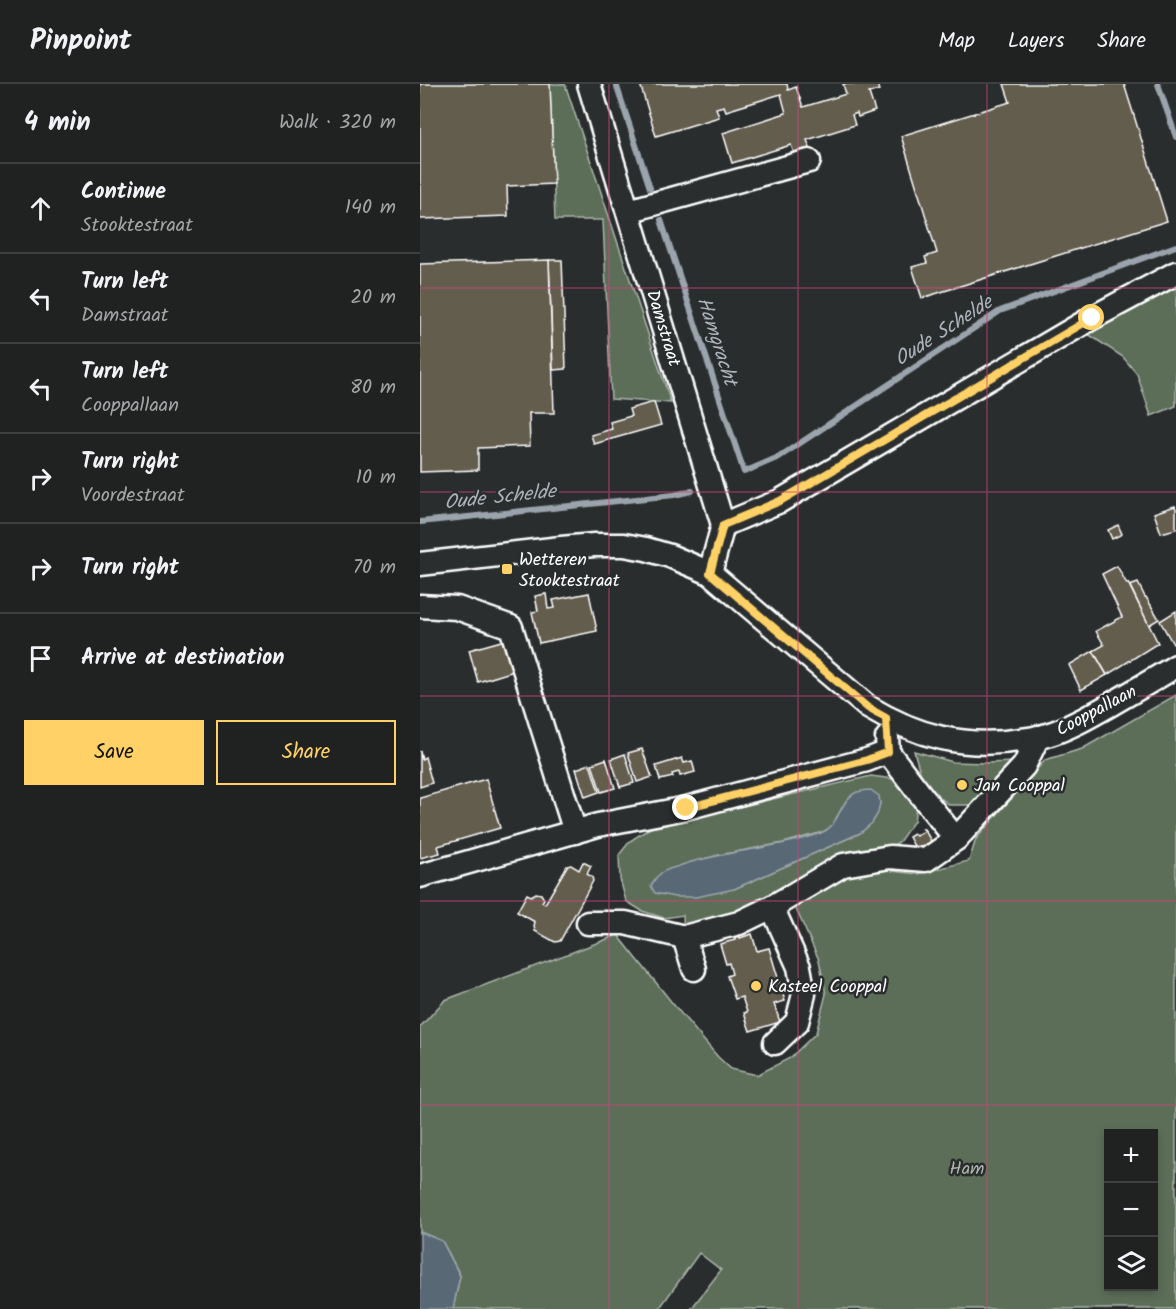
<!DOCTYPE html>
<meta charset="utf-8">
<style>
body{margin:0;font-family:Kalam,sans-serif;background:#2d2f2f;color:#f1f3f6}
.controls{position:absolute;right:18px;bottom:18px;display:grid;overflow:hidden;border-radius:0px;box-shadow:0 3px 9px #0003}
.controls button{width:54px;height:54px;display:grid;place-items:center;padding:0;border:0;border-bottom:2px solid #3d3f40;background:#202222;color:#f1f3f6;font:30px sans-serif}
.stop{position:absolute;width:18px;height:18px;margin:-14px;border:4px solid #ffd166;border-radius:50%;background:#fff}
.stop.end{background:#ffd166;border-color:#fff;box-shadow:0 2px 6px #0008}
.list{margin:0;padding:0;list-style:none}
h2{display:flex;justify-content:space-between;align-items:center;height:78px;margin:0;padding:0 24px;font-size:26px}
h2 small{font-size:20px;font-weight:400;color:#a2a4a5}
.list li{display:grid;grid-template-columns:39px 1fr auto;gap:18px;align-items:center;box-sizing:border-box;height:90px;padding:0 24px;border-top:2px solid #3d3f40}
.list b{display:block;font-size:22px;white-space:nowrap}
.list p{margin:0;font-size:20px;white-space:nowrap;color:#a2a4a5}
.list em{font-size:20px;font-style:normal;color:#a2a4a5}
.actions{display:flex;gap:12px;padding:18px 24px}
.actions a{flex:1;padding:14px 0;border:2px solid #ffd166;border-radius:0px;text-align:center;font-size:21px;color:#ffd166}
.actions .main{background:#ffd166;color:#111}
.icon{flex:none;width:33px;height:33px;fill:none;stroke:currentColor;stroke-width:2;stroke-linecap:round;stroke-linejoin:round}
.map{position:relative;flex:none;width:756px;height:1225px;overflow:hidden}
header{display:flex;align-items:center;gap:36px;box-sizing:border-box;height:84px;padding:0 30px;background:#202222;border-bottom:2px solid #3d3f40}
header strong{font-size:28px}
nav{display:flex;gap:33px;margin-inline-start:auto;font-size:21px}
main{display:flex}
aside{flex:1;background:#202222}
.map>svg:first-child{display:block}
.green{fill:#5b6e59;stroke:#adb6ac;stroke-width:1.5;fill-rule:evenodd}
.water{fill:#586775;stroke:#9ba4ac;stroke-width:1.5}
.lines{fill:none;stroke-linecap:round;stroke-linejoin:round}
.stream{stroke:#9ba4ac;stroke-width:6}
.building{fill:#645d4d;stroke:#fff;stroke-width:1.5}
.minor-casing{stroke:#fff;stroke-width:27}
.minor{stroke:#2a2d2e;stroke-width:22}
.route{stroke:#ffd166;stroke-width:8}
.grid{fill:none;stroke:#ce467c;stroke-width:1.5;stroke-opacity:0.55}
.poi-dot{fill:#ffd166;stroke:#2a2d2e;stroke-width:2}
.labels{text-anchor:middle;stroke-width:5;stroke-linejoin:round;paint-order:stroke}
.street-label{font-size:18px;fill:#fff;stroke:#2a2d2e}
.poi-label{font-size:18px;fill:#fff;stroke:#2a2d2e;text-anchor:start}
.park-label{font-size:18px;fill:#adb6ac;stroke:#2a2d2e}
.water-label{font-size:20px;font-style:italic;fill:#acb3ba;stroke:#2a2d2e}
</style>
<header>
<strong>Pinpoint</strong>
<nav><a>Map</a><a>Layers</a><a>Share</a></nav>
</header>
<main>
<aside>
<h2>4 min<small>Walk · 320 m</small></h2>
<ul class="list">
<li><svg class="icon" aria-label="ahead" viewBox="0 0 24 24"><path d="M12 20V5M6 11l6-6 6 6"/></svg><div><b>Continue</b><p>Stooktestraat</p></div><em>140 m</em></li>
<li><svg class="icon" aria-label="left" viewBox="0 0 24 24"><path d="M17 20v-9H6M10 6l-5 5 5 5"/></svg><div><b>Turn left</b><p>Damstraat</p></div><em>20 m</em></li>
<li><svg class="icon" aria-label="left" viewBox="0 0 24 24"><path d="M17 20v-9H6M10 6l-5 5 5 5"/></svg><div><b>Turn left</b><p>Cooppallaan</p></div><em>80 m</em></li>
<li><svg class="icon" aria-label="right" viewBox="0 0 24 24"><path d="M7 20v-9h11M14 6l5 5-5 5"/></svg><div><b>Turn right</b><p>Voordestraat</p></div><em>10 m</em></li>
<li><svg class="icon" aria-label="right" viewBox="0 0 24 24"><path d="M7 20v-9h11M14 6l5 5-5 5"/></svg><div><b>Turn right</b></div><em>70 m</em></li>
<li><svg class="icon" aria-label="arrive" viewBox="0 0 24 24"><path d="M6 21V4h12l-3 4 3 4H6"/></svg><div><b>Arrive at destination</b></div></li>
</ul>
<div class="actions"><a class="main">Save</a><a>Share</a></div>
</aside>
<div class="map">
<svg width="756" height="1225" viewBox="0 0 756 1225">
<rect width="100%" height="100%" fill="#2a2d2e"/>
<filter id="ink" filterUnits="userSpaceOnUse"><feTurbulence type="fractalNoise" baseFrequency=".0167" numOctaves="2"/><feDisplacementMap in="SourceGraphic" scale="12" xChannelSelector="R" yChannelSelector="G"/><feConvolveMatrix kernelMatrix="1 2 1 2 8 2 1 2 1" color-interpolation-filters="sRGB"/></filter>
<g filter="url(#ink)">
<!-- green -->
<g class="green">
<polygon points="130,0 145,0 251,319 191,315 183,136 135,136"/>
<polygon points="756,203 756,322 731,332 717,290 703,273 668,250"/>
<path d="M756 611V1225H271L301 1186 279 1169 239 1225H33L40 1191 22 1157 0 1148V943L25 916 198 851 253 920 298 973 311 985 337 991 370 974 396 949 406 910 399 876 370 812 264 853 263 831 244 834 222 827 206 817 200 795 199 771 210 757 230 744 451 692 474 695 486 703 496 724 494 737 479 758 468 764 472 787 498 790 549 777 556 755 625 676 662 665ZM426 717 460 719C456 736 453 739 440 749L314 805 272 778 299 771 363 759 403 748 411 743ZM688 1050H734V1202H688Z"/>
<polygon points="494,667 533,678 564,679 595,678 553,721 530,721 511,707 500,688"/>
</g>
<!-- water -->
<g class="water">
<path d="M451 706 459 712 460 719 458 729 452 739 440 749 314 805 276 813H255L235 809 231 802C234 796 237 791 243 788 249 784 258 783 265 780 309 766 357 765 401 749 420 742 419 716 437 708 441 707 446 706 451 706Z"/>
<polygon points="0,1148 22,1157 40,1192 33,1225 0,1225"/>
</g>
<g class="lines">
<!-- stream -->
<g class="stream">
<polyline points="196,0 230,104"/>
<polyline points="738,0 756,53"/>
<polyline points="241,136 324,388 359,373 580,227 756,162"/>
<polyline points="0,438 254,411 272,407"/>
</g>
</g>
<!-- building -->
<g class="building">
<polygon points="0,0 130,0 134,100 87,102 88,132 0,135"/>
<polygon points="220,0 367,0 368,6 376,3 383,23 426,10 423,0 457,0 459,6 449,9 455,27 438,33 437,29 432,31 435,41 387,56 390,64 374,69 371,61 312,79 303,49 366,29 361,10 306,27 304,22 296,24 299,33 236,52"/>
<polygon points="584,0 704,0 747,137 502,214 492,183 507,179 505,173 517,169 481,52 590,18"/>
<polygon points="129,176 142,176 146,285 133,286"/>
<polygon points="129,176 134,329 109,329 110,362 58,364 58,386 0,388 0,180"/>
<polygon points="234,318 241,341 174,360 171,351 192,345 190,338 211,332 209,325"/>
<polygon points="755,422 756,425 756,445 741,449 734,429"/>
<polygon points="698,441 702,450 692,455 688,446"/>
<polygon points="697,482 707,500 708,499 738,559 687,591 673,567 684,561 676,547 702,533 682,490"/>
<polygon points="718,499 725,513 726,513 739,535 729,541 710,502"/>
<polygon points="169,509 177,547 119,559 112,528 118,527 115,512 126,510 128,525 135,524 133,516"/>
<polygon points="756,527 756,558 753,560 740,537"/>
<polygon points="85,556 94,587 58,598 49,566"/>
<polygon points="673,567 687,591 661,606 649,581"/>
<polygon points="222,665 232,693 217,698 208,669"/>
<polygon points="0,667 2,675 5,673 12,699 0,703"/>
<polygon points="205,670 214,699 200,703 191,675"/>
<polygon points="262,674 264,679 272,677 275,688 260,692 259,688 252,690 253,693 240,696 236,682"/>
<polygon points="186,675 195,704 181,708 172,680"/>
<polygon points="170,680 179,708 165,713 156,685"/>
<polygon points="66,695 80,744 18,762 20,769 0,774 0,714"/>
<polygon points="503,745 504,745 513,760 498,769 489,753 494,750 496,752 505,747"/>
<polygon points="163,778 171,782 167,790 172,793 173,797 140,857 135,858 115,847 114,842 115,838 97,828 107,810 111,812 116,809 121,810 124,815 122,818 125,820 147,782 151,781 159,786"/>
<polygon points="332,850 337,867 349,864 365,917 354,920 360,938 330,947 324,929 327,928 322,913 315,915 307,892 312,890 309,879 306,880 300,860 315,856 314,854 320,852 320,854"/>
</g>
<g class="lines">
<!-- minor casing -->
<g class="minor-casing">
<g id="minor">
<polyline points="169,0 303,441 290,489"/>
<polyline points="208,127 389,77"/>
<polyline points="303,441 360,417 672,234 756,189"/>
<path d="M0 480 141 464 174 461H204L226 465 250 472 290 489 448 623C496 652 544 665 600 656 609 655 619 654 627 651 650 644 672 631 693 619 714 607 735 595 756 582"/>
<polyline points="0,522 37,524 91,543 155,748"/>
<polyline points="467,654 468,668 504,715 536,755"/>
<polyline points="0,792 178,741 266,724 447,676 468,668"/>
<polyline points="352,823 423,781 470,773 506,776 536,755 604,682 618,653"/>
<polyline points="168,839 205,839 264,853 319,839 352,823 379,883 384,910 377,938 355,959"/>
<polyline points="264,853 274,885"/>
</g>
</g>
<!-- minor -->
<use href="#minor" class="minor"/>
</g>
</g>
<g class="lines" filter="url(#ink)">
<!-- route -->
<polyline class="route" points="266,724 447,676 468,668 466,634 448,624 290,489 303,441 360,417 672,234"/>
</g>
<!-- grid -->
<path class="grid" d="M189 0V1225M378 0V1225M567 0V1225M0 204H756M0 408H756M0 612H756M0 817H756M0 1021H756"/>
<!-- markers -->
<g class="poi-dot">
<rect x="81" y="479" width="12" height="12" rx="3"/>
<circle cx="542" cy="701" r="6"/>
<circle cx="336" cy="902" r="6"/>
</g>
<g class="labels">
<!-- street labels -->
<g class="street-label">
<text transform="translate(244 244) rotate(73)" y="6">Damstraat</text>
<text transform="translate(676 626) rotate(-28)" y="6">Cooppallaan</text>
</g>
<!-- poi labels -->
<g class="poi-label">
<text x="99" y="481">Wetteren<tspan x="99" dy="21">Stooktestraat</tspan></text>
<text x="554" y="707">Jan Cooppal</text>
<text x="348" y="908">Kasteel Cooppal</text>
</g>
<!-- park labels -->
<g class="park-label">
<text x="547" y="1090">Ham</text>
</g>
<!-- water labels -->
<g class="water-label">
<text transform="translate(523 246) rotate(-33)" y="7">Oude Schelde</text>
<text transform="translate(298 257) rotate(72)" y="7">Hamgracht</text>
<text transform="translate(80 412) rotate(-6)" y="7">Oude Schelde</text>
</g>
</g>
</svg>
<div class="controls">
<button>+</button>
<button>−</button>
<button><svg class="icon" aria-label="layers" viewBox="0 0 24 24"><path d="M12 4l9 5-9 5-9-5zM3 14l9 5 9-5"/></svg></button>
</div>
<div class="stop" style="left:672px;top:234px"></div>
<div class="stop end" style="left:266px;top:724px"></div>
</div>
</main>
